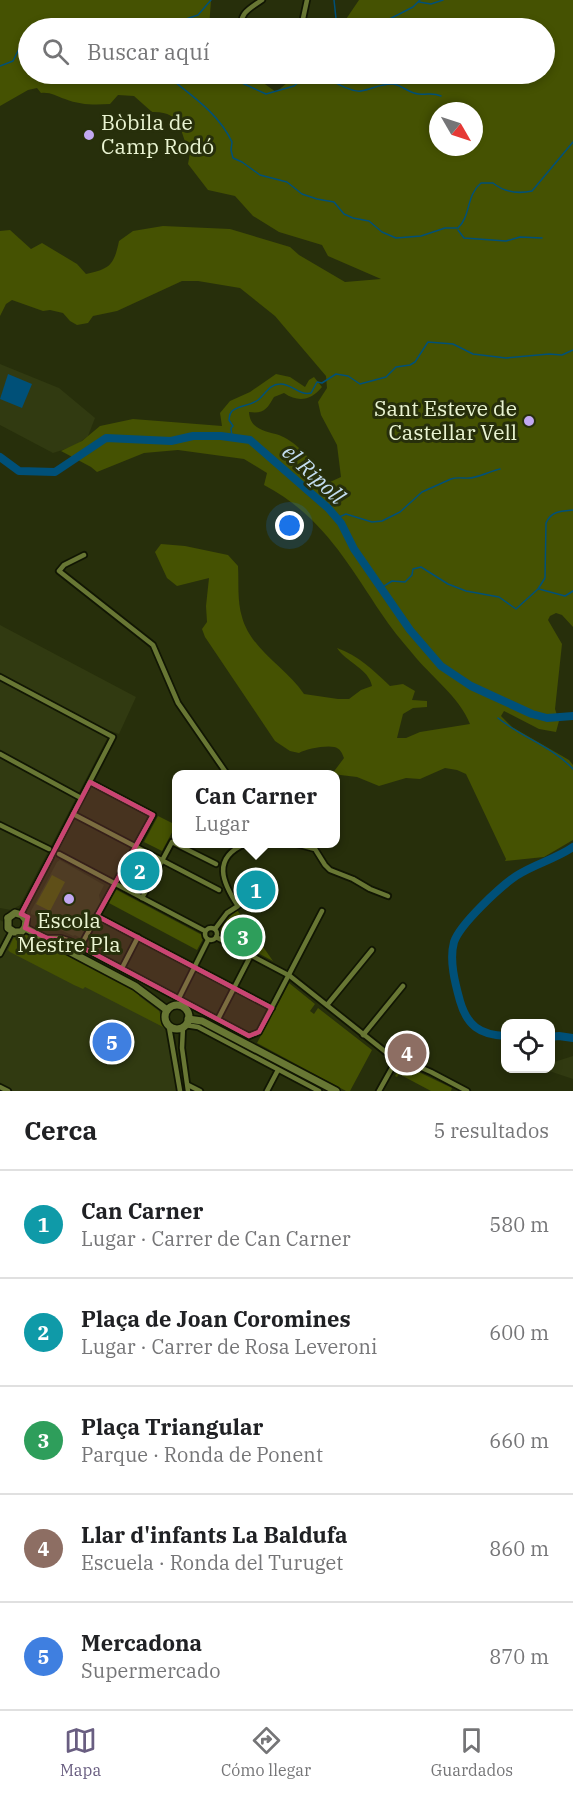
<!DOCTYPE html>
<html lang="es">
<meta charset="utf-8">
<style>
body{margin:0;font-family:"IBM Plex Serif",serif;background:#f6f6f6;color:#202124}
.controls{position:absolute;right:18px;bottom:18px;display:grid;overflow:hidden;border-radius:12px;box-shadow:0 3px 9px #0003}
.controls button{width:54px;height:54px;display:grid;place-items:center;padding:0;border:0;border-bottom:2px solid #e0e0e0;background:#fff;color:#202124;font:30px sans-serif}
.compass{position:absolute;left:429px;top:102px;width:54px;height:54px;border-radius:50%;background:#fff;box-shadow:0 3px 9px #0003;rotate:129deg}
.you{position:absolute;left:290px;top:526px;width:21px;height:21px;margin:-15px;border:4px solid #fff;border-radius:50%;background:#1a73e8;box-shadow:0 0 0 9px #1a73e833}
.badge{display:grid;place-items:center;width:39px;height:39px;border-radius:50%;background:#695e81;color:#fff;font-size:20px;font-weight:700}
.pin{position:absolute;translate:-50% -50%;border:3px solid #fff;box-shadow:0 2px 6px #0006}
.popup{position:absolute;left:172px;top:770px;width:168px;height:78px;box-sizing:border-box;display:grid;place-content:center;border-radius:12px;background:#fff;filter:drop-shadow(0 2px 4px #0005);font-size:20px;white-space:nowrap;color:#757577}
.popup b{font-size:22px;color:#202124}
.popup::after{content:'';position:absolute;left:50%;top:100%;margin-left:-12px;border:12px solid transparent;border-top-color:#fff}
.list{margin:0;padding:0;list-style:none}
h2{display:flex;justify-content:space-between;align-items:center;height:78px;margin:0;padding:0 24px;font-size:26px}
h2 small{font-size:20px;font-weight:400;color:#757577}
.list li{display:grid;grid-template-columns:39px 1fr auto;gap:18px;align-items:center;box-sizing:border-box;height:108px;padding:0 24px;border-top:2px solid #e0e0e0}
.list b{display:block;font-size:22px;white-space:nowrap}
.list p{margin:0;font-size:20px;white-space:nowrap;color:#757577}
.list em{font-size:20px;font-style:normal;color:#757577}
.icon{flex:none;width:33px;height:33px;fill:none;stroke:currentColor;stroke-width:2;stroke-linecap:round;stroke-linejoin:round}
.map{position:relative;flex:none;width:573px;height:1091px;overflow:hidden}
.search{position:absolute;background:#fff;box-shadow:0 3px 9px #0003;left:18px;right:18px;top:18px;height:66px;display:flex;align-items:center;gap:15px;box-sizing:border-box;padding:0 21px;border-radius:33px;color:#757577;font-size:22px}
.sheet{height:618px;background:#fff}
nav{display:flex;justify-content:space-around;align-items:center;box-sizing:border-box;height:84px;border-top:2px solid #e0e0e0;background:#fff;font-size:16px;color:#757577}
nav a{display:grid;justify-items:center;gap:3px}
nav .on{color:#695e81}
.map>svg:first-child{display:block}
.built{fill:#313a11}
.green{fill:#455202;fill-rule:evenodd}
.water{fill:#005078}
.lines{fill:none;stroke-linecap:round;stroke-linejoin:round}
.stream{stroke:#005078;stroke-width:1.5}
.river{stroke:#005078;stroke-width:8}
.street-casing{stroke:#111603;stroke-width:8}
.secondary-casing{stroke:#111603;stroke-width:10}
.street{stroke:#687734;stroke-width:4.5}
.secondary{stroke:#687734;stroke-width:7}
.marked{fill:#ca4473;fill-opacity:0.2;stroke:#ca4473;stroke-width:4.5;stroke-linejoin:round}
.poi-dot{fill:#c2a8f2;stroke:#272f0b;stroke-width:2}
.labels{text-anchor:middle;stroke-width:6;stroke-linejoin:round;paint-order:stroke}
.poi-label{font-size:21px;fill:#eaf4d2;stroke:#272f0b;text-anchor:start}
.water-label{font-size:22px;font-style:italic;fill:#c3dcef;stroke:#272f0b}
</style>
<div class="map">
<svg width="573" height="1091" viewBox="0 0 573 1091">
<rect width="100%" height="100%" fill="#272f0b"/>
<!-- built -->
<g class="built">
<polygon points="0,364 59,388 95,418 88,436 75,446 53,453 0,425"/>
<polygon points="0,625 136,697 119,734 111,731 20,905 11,910 0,908"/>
<polygon points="60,860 104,885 99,895 100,900 102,901 82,939 75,935 73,936 57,928 58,926 31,914 31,911 57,862"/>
<polygon points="0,920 141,994 159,1008 163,1015 171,1041 178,1091 0,1091"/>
<polygon points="573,1056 573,1079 546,1070 550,1068 551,1063"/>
</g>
<!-- green -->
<g class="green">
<path d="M0 0H211L209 28H28V74H251L276 92 298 74H544V28H340L359 0H573V627L562 615 556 613 550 616 548 620 562 644 555 709 559 721 556 732 539 729 504 711 501 716 512 727 569 760 573 765V840L544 857 505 861 506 859 466 774 457 770 445 768 420 779 406 778 379 786 357 777 332 774 344 758C342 753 340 748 334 747 326 745 305 749 299 753L290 751 275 741 205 637 202 629 207 622 206 606 209 578 177 586 167 578 155 552 161 544 185 546 228 555 238 566C239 583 237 600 242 617 251 650 286 667 304 694L338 699H349L361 690 372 686C369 669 346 662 337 648 359 656 373 670 390 686L403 684 415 691 412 700 427 701V707L413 708 403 714 397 738H406L420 732 470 724C459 696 430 676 412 653 401 640 390 627 381 613 347 562 321 515 264 485L267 473 244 459 178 450 144 453 97 472 91 467 61 451 82 441 100 426 133 419 222 426 220 413 230 401 250 392 276 374 290 377 305 387 309 380 314 377 322 387C311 400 299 403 284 393L274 397C267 409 264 414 249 412 250 430 266 431 279 435 286 438 294 443 299 448 312 458 316 474 330 482L341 477 337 445 321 415 318 402 327 388 326 376 275 316 240 288 198 281H182L117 311 93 316 88 323 77 325 70 321 63 313 50 310 43 311 12 300 6 304 0 316V231L10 230 31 249 42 243 77 264 86 274C110 269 114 265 119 241L133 231 163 226 230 229 290 247 299 255 345 282 381 279 328 256 322 245 279 232 253 216 235 196 208 190 188 164 190 153C179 132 183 111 152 112L134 96 118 95 110 104C94 105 80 105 65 99 55 96 51 92 41 93L37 88 28 90 0 106ZM438 111H474V147H438Z"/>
<polygon points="158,816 176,825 162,851 144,842"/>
<polygon points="52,875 65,882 50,911 36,904"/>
<polygon points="115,889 202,935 203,939 197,950 107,902"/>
<polygon points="237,910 273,961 220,933 223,923"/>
<path d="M19 935C42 932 116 981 140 994L139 996 159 1011 165 1028 85 987 83 989 74 985 10 952 8 950 13 939Z"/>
<polygon points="289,983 315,1004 310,1011 314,1014 318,1008 372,1050 350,1091 346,1091 257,1043"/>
<polygon points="404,1065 452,1088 451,1091 431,1091 399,1074 397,1077 395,1076 400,1066"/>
</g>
<!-- water -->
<polygon class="water" points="8,374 32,384 22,408 0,399"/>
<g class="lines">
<!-- stream -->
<g class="stream">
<polyline points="334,0 337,28"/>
<polyline points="419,2 431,4 443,0"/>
<polyline points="159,28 198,15 211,0"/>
<polyline points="372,28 413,7 420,0"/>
<polyline points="0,66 13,61 22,43 28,43"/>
<path d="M165 74C189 94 218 112 232 142L231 150 233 158 242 162 260 175 287 182 302 194 317 199 334 202 344 214 353 218 369 221 382 232 396 238 421 236 445 228H457"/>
<polyline points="210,74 223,82 242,83 266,94 294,86 309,74"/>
<path d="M319 74C328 79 351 93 361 91 372 89 382 83 393 84 402 85 410 94 419 94 428 95 432 92 441 96"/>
<path d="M458 228C471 216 466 195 481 183H493C504 192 518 194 532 191L573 142"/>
<polyline points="458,230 464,238 506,241 520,237 542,238"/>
<path d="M232 437 231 428 233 426 229 420C230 414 229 415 232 411 239 405 250 406 258 400 266 394 269 384 280 384 291 383 299 396 311 393L317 382 322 383 336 374 348 376 360 384 386 377 396 367 410 365 415 362 428 342 453 344 473 354 506 358 549 354 562 355 573 350"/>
<path d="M337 518 346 514 372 522 382 521 400 512 422 492 451 479C459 476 467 480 475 477 484 475 491 471 500 469"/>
<path d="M381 588 392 581 405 582 412 575 413 569 421 567 448 584 466 591 499 597 516 609 538 589 545 578 546 523C551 511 561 511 573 510"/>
<polyline points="539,589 565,596 573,591"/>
<path d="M498 718C521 737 553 747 573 769"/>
</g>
<!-- river -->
<g class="river">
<polyline points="0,457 19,471 55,472 106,438 171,441 193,436 221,436 250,440 328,508 341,523 354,549 410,630 441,666 471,686 532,714 547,718 573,716"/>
<path d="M506 1036C479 1035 467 1025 460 1001 455 983 449 960 454 942 460 924 500 887 516 876 534 864 556 859 573 847"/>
<polyline points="550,1037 559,1036 573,1038"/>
</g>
<!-- street casing -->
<g class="street-casing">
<g id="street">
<path d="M243 28C237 14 252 7 262 0"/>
<polyline points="301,28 307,0"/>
<polyline points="84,555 64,565 59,571 153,645 178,703 227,774"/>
<polyline points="0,677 113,737 56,847"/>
<polyline points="0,754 81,798"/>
<polyline points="73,814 219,890"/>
<polyline points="0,825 49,849"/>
<polyline points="296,844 315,849 325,865 330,870 353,879 370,889 388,896"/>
<polyline points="59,854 205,931"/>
<polyline points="142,898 172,842 216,864"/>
<polyline points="21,914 51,857"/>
<polyline points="97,916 272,1008"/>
<circle cx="211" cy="934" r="6"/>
<path d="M215 929 227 913 238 906C222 882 212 858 245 844"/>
<polyline points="216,937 290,976 387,1053 431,1072 467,1091"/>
<polyline points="47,938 61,938 70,941 249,1036 259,1032 322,911"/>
<polyline points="80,947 153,815 90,782"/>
<polyline points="0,954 12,931"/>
<polyline points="122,968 138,937"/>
<polyline points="179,998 208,940"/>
<polyline points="327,1005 372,950"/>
<polyline points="218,1019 251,955"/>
<polyline points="185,1025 198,1027 319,1091"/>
<polyline points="169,1027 180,1091"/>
<polyline points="183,1027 182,1048 188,1091"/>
<polyline points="363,1035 403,986"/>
<polyline points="188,1085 200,1091"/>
<polyline points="0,1087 8,1091"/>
<polyline points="267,1091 278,1070"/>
<polyline points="379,1091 398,1057"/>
</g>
</g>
<!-- secondary casing -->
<g class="secondary-casing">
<g id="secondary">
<polyline points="8,918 8,928 14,932 21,932 25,928"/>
<polyline points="8,918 15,913 22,915 26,920 25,928"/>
<polyline points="25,928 135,986 167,1010"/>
<circle cx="177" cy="1017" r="12"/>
<polyline points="188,1019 202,1021 336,1091"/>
</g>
</g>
<!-- street -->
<use href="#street" class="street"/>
<!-- secondary -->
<use href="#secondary" class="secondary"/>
</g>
<!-- marked area -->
<path class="marked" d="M90 782 153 815 97 916 272 1008 259 1032 249 1036 70 941 47 938 25 928 28 917 21 914Z"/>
<!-- markers -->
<g class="poi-dot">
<circle cx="89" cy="135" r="6"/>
<circle cx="529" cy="421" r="6"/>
<circle cx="69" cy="899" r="6"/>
</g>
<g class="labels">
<!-- poi labels -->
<g class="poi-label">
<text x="101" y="130">Bòbila de<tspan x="101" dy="24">Camp Rodó</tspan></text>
<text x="517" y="416" text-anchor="end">Sant Esteve de<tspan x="517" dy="24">Castellar Vell</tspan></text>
<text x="69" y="928" text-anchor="middle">Escola<tspan x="69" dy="24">Mestre Pla</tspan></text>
</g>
<!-- water labels -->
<g class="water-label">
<text transform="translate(314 474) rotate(43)" y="8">el Ripoll</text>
</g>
</g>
</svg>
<div class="controls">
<button><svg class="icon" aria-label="locate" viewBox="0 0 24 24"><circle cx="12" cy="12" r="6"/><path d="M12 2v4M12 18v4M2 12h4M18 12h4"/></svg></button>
</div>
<svg class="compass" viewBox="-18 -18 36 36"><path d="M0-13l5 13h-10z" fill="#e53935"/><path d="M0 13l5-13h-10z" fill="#757577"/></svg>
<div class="you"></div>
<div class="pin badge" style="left:256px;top:890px;background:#0f9aa8">1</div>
<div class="popup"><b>Can Carner</b>Lugar</div>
<div class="pin badge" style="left:140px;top:871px;background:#0f9aa8">2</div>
<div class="pin badge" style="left:243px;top:937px;background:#2e9e5b">3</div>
<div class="pin badge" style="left:407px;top:1053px;background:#8d6e63">4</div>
<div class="pin badge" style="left:112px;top:1042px;background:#3f7fe0">5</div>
<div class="search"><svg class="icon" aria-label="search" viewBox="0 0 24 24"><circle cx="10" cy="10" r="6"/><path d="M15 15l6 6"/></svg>Buscar aquí</div>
</div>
<section class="sheet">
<h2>Cerca<small>5 resultados</small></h2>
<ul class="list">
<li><span class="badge" style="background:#0f9aa8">1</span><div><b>Can Carner</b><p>Lugar · Carrer de Can Carner</p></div><em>580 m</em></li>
<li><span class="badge" style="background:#0f9aa8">2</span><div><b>Plaça de Joan Coromines</b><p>Lugar · Carrer de Rosa Leveroni</p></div><em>600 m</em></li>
<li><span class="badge" style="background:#2e9e5b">3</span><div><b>Plaça Triangular</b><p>Parque · Ronda de Ponent</p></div><em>660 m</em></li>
<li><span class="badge" style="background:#8d6e63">4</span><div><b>Llar d'infants La Baldufa</b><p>Escuela · Ronda del Turuget</p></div><em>860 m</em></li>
<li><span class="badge" style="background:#3f7fe0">5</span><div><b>Mercadona</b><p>Supermercado</p></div><em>870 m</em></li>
</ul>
</section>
<nav>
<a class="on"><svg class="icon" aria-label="map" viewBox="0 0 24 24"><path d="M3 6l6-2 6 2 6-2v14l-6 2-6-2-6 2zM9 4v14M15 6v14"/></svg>Mapa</a>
<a><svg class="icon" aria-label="directions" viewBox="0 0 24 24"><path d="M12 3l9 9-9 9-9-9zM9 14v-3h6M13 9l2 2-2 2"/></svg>Cómo llegar</a>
<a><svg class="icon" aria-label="saved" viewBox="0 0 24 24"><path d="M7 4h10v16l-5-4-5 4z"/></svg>Guardados</a>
</nav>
